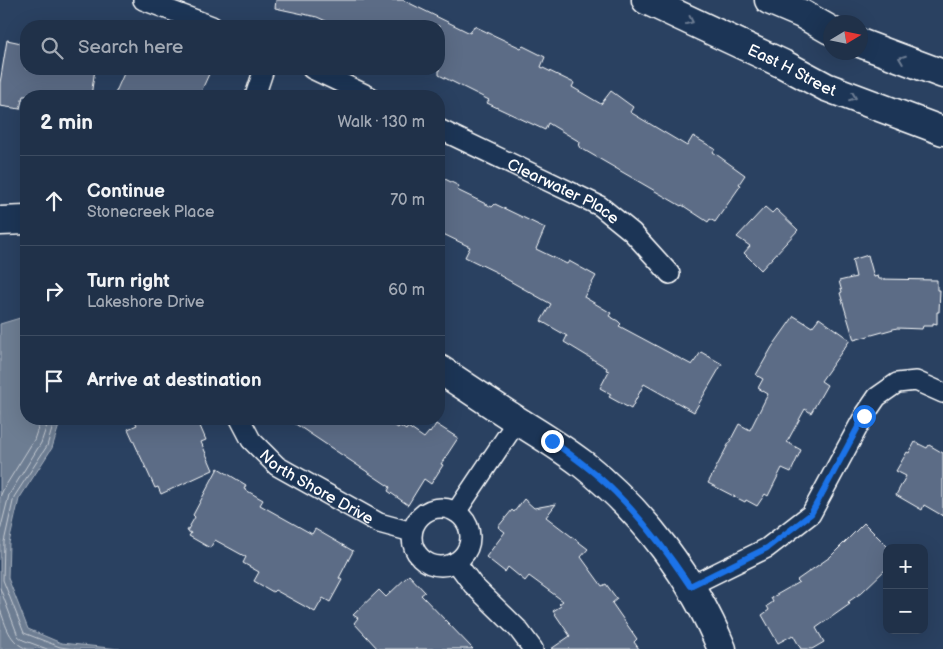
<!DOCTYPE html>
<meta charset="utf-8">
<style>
body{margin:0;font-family:"Balsamiq Sans",sans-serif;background:#283950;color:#f1f3f6}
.controls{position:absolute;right:15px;bottom:15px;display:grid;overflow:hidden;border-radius:10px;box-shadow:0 5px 20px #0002}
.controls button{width:45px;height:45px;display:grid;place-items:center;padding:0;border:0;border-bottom:1px solid #3d4c61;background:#203149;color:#f1f3f6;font:25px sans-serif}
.compass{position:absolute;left:823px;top:15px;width:45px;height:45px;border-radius:50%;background:#203149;box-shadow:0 5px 20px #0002;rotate:80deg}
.stop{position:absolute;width:15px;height:15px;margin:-11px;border:4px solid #1a73e8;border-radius:50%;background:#fff}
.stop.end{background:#1a73e8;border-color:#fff;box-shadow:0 1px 5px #0008}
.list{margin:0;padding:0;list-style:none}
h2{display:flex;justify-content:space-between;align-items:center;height:65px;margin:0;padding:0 20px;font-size:21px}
h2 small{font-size:16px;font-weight:400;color:#a2a9b4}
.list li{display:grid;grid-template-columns:32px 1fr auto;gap:15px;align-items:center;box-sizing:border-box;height:90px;padding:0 20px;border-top:1px solid #3d4c61}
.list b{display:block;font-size:19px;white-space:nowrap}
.list p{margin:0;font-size:16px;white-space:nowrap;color:#a2a9b4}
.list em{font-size:16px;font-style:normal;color:#a2a9b4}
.icon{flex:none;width:28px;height:28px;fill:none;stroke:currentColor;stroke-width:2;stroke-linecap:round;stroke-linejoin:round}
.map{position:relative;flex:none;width:943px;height:649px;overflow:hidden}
.search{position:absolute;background:#203149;box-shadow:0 5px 20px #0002;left:20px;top:20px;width:425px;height:55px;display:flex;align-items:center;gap:12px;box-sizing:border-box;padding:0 18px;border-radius:20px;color:#a2a9b4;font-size:19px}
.panel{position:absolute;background:#203149;box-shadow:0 5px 20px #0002;left:20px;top:90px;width:425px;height:335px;border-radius:20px}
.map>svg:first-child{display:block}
.water{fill:#6d7d92;stroke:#a7b1be}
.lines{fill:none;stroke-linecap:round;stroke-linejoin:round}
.shore{stroke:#c5cbd3;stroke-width:1}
.building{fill:#5b6c86;stroke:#fff}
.street-casing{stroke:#fff;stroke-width:22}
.secondary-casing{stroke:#fff;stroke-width:31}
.primary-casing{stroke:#fff;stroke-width:31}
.street{stroke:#1d3557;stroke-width:19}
.secondary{stroke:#1d3557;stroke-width:28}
.primary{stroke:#1d3557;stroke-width:28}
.oneway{stroke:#6c7c92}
.route{stroke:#1a73e8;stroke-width:6}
.labels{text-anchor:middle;stroke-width:4;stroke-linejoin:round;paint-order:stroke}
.street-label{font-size:16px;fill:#fff;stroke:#1d3557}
</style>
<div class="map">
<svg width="943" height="649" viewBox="0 0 943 649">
<rect width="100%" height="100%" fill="#2a4161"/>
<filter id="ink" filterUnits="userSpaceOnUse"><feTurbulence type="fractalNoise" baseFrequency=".02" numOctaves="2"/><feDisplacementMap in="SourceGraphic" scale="10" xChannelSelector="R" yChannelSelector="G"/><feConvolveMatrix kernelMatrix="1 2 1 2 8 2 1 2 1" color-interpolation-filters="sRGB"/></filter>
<g filter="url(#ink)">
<!-- water -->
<polygon class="water" points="20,318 26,322 26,419 61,419 52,448 19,499 9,543 8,578 28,629 61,643 120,649 0,649 0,324"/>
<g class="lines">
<!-- shore -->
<g class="shore">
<polyline points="55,419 47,446 14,497 4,542 3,580 24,633 60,647 74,649"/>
<polyline points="0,497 3,490 34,440 41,419"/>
<polyline points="0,531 9,495 41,443 49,419"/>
<polyline points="0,588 18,636 23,640 47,649"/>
<path d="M0 609C6 626 9 642 27 649"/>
</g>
</g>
<!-- building -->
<g class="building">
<polygon points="276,0 403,0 470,33 474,26 521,48 523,46 545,57 541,67 574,83 572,87 601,104 611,91 633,107 630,112 687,146 693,136 715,149 713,152 745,175 739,184 741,185 715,222 710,219 708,222 682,205 681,206 579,147 580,142 548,123 545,130 487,103 489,100 439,75 439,26 337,26 317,17 275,8"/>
<polygon points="7,40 26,44 26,69 95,69 91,96 23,96 20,109 0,106 0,83"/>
<polygon points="126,69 197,69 209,74 199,96 114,96"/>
<polygon points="439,176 459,186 457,190 492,207 495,204 545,228 536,249 567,264 569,261 596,276 584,297 611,313 609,316 618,321 621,324 619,326 692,365 701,352 722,364 694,412 644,384 631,409 609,397 611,394 600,388 609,371 606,370 607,368 564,342 567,336 541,321 551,304 499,275 500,274 465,257 470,247 439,232"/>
<polygon points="765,207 772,213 776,209 798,230 761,270 744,253 750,246 737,237"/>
<polygon points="868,255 874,277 878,276 879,279 937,280 937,290 940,290 939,312 937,312 937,324 933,323 933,326 923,326 922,329 897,328 854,340 840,293 842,292 839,281 856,277 852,260"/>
<polygon points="794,316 812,327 819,318 850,340 821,381 827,385 811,413 805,409 787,442 801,450 791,472 782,468 768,496 765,494 757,506 746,500 745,502 708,483 739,424 750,430 768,394 758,388 763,379 756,375 772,347"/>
<polygon points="134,419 197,419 206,440 201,442 213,470 161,494 158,487 155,488 128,429 137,425"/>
<polygon points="288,419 385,419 398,428 400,426 406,430 408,427 424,438 429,432 430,433 436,424 458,438 441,464 443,465 431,484 424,479 408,505 388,491 390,487"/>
<polygon points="915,442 927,448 929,445 943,453 943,516 924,505 922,510 896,495 906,476 896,471 907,452 909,453"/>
<polygon points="218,468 246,485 244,489 263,500 260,505 312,534 315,529 353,551 339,578 342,580 330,602 323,598 315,612 275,590 273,592 254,581 259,572 243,563 246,557 215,540 210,548 189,536 191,533 187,531 195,517 193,515"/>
<polygon points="524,499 534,508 556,504 546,517 588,549 581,557 602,586 606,584 617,599 612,603 637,639 634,642 639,649 551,649 570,636 553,611 561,606 559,604 563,601 529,576 525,581 508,567 505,572 486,557 505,532 498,527 512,510 514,512"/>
<polygon points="864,523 887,546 887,568 861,593 848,602 850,604 816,628 824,642 812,649 801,649 793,635 778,643 762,615 769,610 767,606 773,602 771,598 799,582 797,580 830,557"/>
<polygon points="409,575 425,592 421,595 473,649 378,649 354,623 358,618 353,615 379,590 386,597"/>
</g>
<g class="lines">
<!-- street casing -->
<g class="street-casing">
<g id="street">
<polyline points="143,0 212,26"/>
<polyline points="312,69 369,96"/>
<polyline points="255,96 264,69"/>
<path id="s1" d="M439 129 600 206 632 232 670 274"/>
<path id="s2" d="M240 419 251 440 277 466 379 523 412 532"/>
<circle cx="441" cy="537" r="29"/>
<polyline points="456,512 517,421"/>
<polyline points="456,562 473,585 518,629 533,649"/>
<polyline points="690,586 767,548 811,514 864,416 877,397 897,383 916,381 943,393"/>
</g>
</g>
<!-- secondary casing -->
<g class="secondary-casing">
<g id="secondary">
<polyline points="0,221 26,220"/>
<path d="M439 369C465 386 491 404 518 421 541 435 563 449 584 465 644 513 693 578 722 649"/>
</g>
</g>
<!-- primary casing -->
<g class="primary-casing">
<g id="primary">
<path id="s3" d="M646 0 783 64 826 87 943 131"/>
<polyline points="769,0 802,14 830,30"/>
<polyline points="860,43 943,74"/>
</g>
</g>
<!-- street -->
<use href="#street" class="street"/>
<!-- secondary -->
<use href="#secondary" class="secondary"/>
<!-- primary -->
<use href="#primary" class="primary"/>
</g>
<!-- one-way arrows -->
<defs><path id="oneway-chevron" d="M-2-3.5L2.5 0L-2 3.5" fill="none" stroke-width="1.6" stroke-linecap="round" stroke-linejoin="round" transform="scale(1.25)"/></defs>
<g class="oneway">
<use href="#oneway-chevron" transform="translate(690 21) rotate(25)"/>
<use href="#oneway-chevron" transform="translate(902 59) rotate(-159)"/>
<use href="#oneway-chevron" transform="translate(853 97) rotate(21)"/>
</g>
</g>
<g class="lines" filter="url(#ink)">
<!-- route -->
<path class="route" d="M552 441C574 457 596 473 615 492 644 521 668 553 690 586L767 548 811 514 864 416"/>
</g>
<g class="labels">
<!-- street labels -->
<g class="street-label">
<text dy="6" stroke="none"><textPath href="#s3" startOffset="162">East H Street</textPath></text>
<text dy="6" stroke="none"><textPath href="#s1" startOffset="139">Clearwater Place</textPath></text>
<text dy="6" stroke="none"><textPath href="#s2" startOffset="105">North Shore Drive</textPath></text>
</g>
</g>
</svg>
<div class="controls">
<button>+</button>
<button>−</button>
</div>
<svg class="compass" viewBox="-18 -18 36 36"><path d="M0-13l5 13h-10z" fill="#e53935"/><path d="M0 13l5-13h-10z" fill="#a2a9b4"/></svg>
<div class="stop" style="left:864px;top:416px"></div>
<div class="stop end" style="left:552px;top:441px"></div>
<div class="search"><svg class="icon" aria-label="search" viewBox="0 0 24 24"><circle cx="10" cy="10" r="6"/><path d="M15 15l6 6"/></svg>Search here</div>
<section class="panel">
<h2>2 min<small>Walk · 130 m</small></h2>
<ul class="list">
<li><svg class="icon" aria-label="ahead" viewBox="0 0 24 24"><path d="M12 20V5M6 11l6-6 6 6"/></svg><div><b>Continue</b><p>Stonecreek Place</p></div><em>70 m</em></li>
<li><svg class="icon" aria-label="right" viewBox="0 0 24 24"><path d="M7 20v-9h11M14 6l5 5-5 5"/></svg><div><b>Turn right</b><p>Lakeshore Drive</p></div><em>60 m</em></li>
<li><svg class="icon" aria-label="arrive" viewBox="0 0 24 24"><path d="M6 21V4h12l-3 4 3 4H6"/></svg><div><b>Arrive at destination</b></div></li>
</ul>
</section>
</div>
